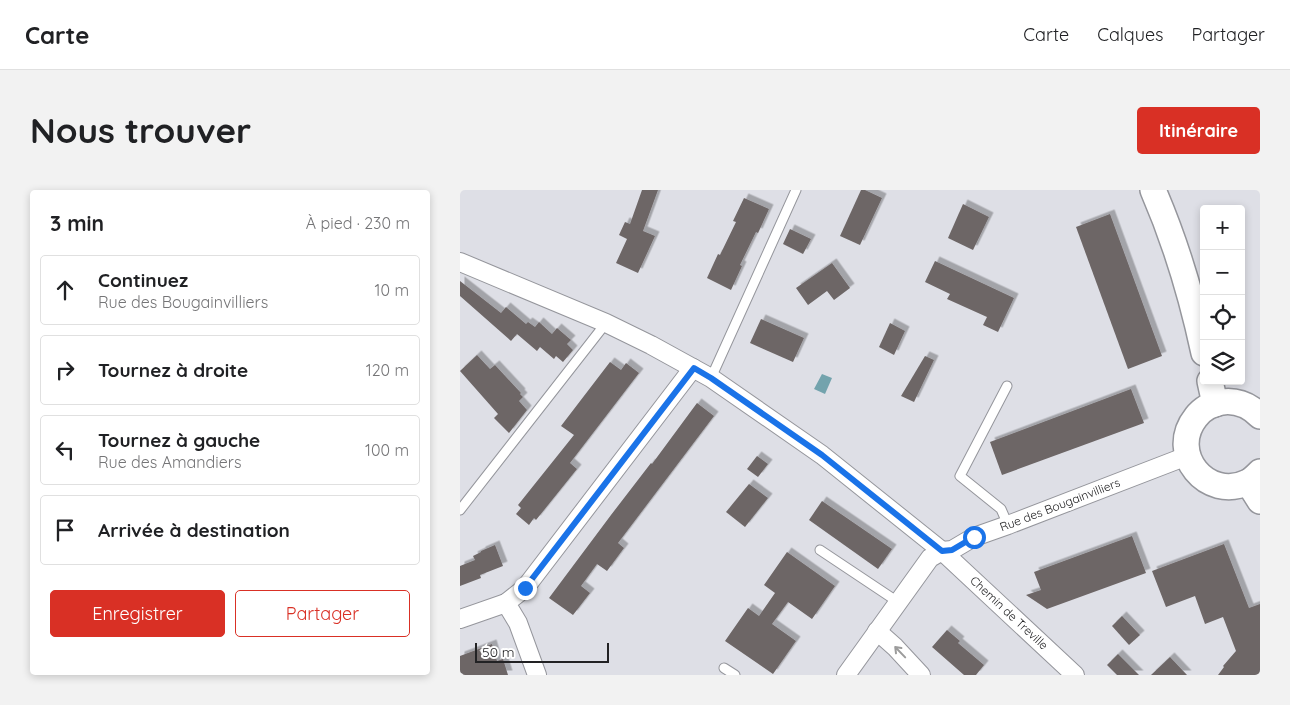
<!DOCTYPE html>
<html lang="fr">
<meta charset="utf-8">
<style>
body{margin:0;font-family:Quicksand,sans-serif;background:#f2f2f2;color:#202124}
.controls{position:absolute;right:15px;top:15px;display:grid;overflow:hidden;border-radius:5px;box-shadow:0 2px 8px #0003}
.controls button{width:45px;height:45px;display:grid;place-items:center;padding:0;border:0;border-bottom:1px solid #e0e0e0;background:#fff;color:#202124;font:25px sans-serif}
.scale{position:absolute;left:15px;bottom:12px;width:134px;box-sizing:border-box;padding-left:5px;border:2px solid #222224;border-top:0;font-size:14px;line-height:18px;white-space:nowrap;color:#222224;-webkit-text-stroke:4px #fff;paint-order:stroke}
.stop{position:absolute;width:15px;height:15px;margin:-11px;border:4px solid #1a73e8;border-radius:50%;background:#fff}
.stop.end{background:#1a73e8;border-color:#fff;box-shadow:0 1px 5px #0008}
.list{margin:0;padding:0;list-style:none}
h2{display:flex;justify-content:space-between;align-items:center;height:65px;margin:0;padding:0 20px;font-size:21px}
h2 small{font-size:16px;font-weight:400;color:#757577}
.list li{display:grid;grid-template-columns:32px 1fr auto;gap:15px;align-items:center;box-sizing:border-box;height:70px;margin:0 10px 10px;padding:0 10px;border:1px solid #e0e0e0;border-radius:5px}
.list b{display:block;font-size:19px;white-space:nowrap}
.list p{margin:0;font-size:16px;white-space:nowrap;color:#757577}
.list em{font-size:16px;font-style:normal;color:#757577}
.actions{display:flex;gap:10px;padding:15px 20px}
.actions a{flex:1;padding:11px 0;border:1px solid #d93025;border-radius:5px;text-align:center;font-size:18px;color:#d93025}
.actions .main{background:#d93025;color:#fff}
.icon{flex:none;width:28px;height:28px;fill:none;stroke:currentColor;stroke-width:2;stroke-linecap:round;stroke-linejoin:round}
.map{position:relative;flex:none;width:800px;height:485px;overflow:hidden;border-radius:5px}
header{display:flex;align-items:center;gap:30px;box-sizing:border-box;height:70px;padding:0 25px;background:#fff;border-bottom:1px solid #e0e0e0}
header strong{font-size:24px}
nav{display:flex;gap:28px;margin-inline-start:auto;font-size:18px}
.intro{display:flex;align-items:center;justify-content:space-between;box-sizing:border-box;height:120px;padding:0 30px}
h1{margin:0;font-size:35px}
.button{padding:12px 22px;border-radius:5px;background:#d93025;color:#fff;font-size:18px;font-weight:700}
main{display:flex;gap:30px;padding:0 30px}
aside{flex:1;background:#fff;border-radius:5px;box-shadow:0 2px 8px #0003}
.map>svg:first-child{display:block}
.water{fill:#73a3ad}
.building{fill:#6d6666;filter:url(#shadow)}
.lines{fill:none;stroke-linecap:round;stroke-linejoin:round}
.service-casing{stroke:#95969c;stroke-width:11}
.minor-casing{stroke:#95969c;stroke-width:20}
.secondary-casing{stroke:#95969c;stroke-width:28}
.service{stroke:#fff;stroke-width:9}
.minor{stroke:#fff;stroke-width:18}
.secondary{stroke:#fff;stroke-width:25}
.oneway{stroke:#9c9c9c}
.route{stroke:#1a73e8;stroke-width:6}
.labels{text-anchor:middle;stroke-width:5;stroke-linejoin:round;paint-order:stroke}
.street-label{font-size:12px;fill:#222224;stroke:#fff}
</style>
<header>
<strong>Carte</strong>
<nav><a>Carte</a><a>Calques</a><a>Partager</a></nav>
</header>
<div class="intro"><h1>Nous trouver</h1><a class="button">Itinéraire</a></div>
<main>
<aside>
<h2>3 min<small>À pied · 230 m</small></h2>
<ul class="list">
<li><svg class="icon" aria-label="ahead" viewBox="0 0 24 24"><path d="M12 20V5M6 11l6-6 6 6"/></svg><div><b>Continuez</b><p>Rue des Bougainvilliers</p></div><em>10 m</em></li>
<li><svg class="icon" aria-label="right" viewBox="0 0 24 24"><path d="M7 20v-9h11M14 6l5 5-5 5"/></svg><div><b>Tournez à droite</b></div><em>120 m</em></li>
<li><svg class="icon" aria-label="left" viewBox="0 0 24 24"><path d="M17 20v-9H6M10 6l-5 5 5 5"/></svg><div><b>Tournez à gauche</b><p>Rue des Amandiers</p></div><em>100 m</em></li>
<li><svg class="icon" aria-label="arrive" viewBox="0 0 24 24"><path d="M6 21V4h12l-3 4 3 4H6"/></svg><div><b>Arrivée à destination</b></div></li>
</ul>
<div class="actions"><a class="main">Enregistrer</a><a>Partager</a></div>
</aside>
<div class="map">
<svg width="800" height="485" viewBox="0 0 800 485">
<defs>
<filter id="shadow"><feDropShadow dx="4.5" dy="-4.5" stdDeviation="0" flood-color="#0004"/></filter>
</defs>
<rect width="100%" height="100%" fill="#dedfe6"/>
<!-- water -->
<polygon class="water" points="362,184 372,188 365,204 354,199"/>
<!-- building -->
<g class="building">
<polygon points="182,0 198,0 183,41 195,46 178,83 156,73 167,49 159,45 165,32 170,34"/>
<polygon points="401,0 405,0 422,8 400,55 380,46"/>
<polygon points="284,8 309,19 298,43 296,42 280,75 282,76 271,100 247,88 258,64 260,65 276,32 273,31"/>
<polygon points="503,14 529,27 513,60 488,48"/>
<polygon points="650,24 702,166 668,179 616,37"/>
<polygon points="330,39 351,49 343,64 323,54"/>
<polygon points="475,71 554,108 538,142 523,135 527,127 487,109 490,104 465,92"/>
<polygon points="372,73 390,98 374,110 367,101 348,115 336,98"/>
<polygon points="0,91 41,123 46,117 66,134 68,132 75,137 79,132 92,144 97,138 111,150 107,154 113,160 103,172 96,166 94,169 80,157 77,161 57,144 51,151 0,106"/>
<polygon points="301,129 344,148 333,172 290,153"/>
<polygon points="430,133 445,141 434,165 419,157"/>
<polygon points="17,165 30,179 35,175 61,203 60,204 63,207 59,211 67,220 49,243 34,228 38,224 0,181"/>
<polygon points="465,166 474,170 454,212 441,206"/>
<polygon points="150,172 161,180 166,173 179,183 110,273 117,279 76,330 74,328 69,335 56,324 61,318 58,315 114,245 101,236"/>
<polygon points="671,199 684,233 542,285 530,252"/>
<polygon points="237,213 254,226 158,353 164,358 147,381 137,374 121,396 130,403 113,425 89,408 151,325 191,273 192,274"/>
<polygon points="297,266 308,274 298,287 287,279"/>
<polygon points="289,294 308,308 285,337 266,322"/>
<polygon points="362,311 432,359 418,379 349,330"/>
<polygon points="672,346 686,383 587,419 566,405 581,400 574,382"/>
<polygon points="764,354 789,418 800,414 800,485 758,485 764,477 763,476 776,461 763,427 745,434 735,406 706,417 692,381"/>
<polygon points="35,355 43,376 20,385 21,388 0,396 0,376 15,370 13,366 21,362 21,361"/>
<polygon points="327,362 375,396 352,429 328,412 312,434 336,451 313,484 265,451 288,418 299,426 315,403 304,395"/>
<polygon points="662,426 680,445 669,455 652,436"/>
<polygon points="487,440 500,451 498,453 524,475 516,485 504,485 472,457"/>
<polygon points="32,454 37,471 43,469 48,485 3,485 2,483 0,484 0,466"/>
<polygon points="658,464 679,485 657,485 647,475"/>
<polygon points="710,467 727,485 691,485"/>
</g>
<g class="lines">
<!-- service casing -->
<g class="service-casing">
<g id="service">
<polyline points="251,188 336,0"/>
<polyline points="547,196 500,286 541,319 548,335"/>
<polyline points="0,320 146,133"/>
<polyline points="360,360 438,412"/>
<polyline points="264,478 275,485"/>
</g>
</g>
<!-- minor casing -->
<g class="minor-casing">
<g id="minor">
<polyline points="0,72 146,133 191,155 251,188 362,265 482,361 615,485"/>
<polyline points="0,429 46,413"/>
<polyline points="417,441 435,457 461,485"/>
<polyline points="77,485 58,433 46,413 65,398 233,178"/>
<polyline points="386,485 470,368 482,361 492,360 514,347 548,335 727,266"/>
</g>
</g>
<!-- secondary casing -->
<g class="secondary-casing">
<g id="secondary">
<path d="M693 0C716 53 732 107 744 163"/>
<polyline points="750,191 755,214"/>
<path d="M800 226C790 216 777 210 762 212 751 214 742 219 736 227 707 263 747 312 788 292 792 290 796 286 800 282"/>
<polyline points="788,292 800,311"/>
</g>
</g>
<!-- service -->
<use href="#service" class="service"/>
<!-- minor -->
<use href="#minor" class="minor"/>
<!-- secondary -->
<use href="#secondary" class="secondary"/>
</g>
<!-- one-way arrows -->
<defs><path id="oneway-shaft" d="M-6 0H5M1.5-3L5.5 0L1.5 3" fill="none" stroke-width="1.6" stroke-linecap="round" stroke-linejoin="round" transform="scale(1.25)"/></defs>
<use class="oneway" href="#oneway-shaft" transform="translate(440 462) rotate(-134)"/>
<g class="lines">
<!-- route -->
<polyline class="route" points="65,398 234,178 251,188 362,265 482,361 492,360 514,347"/>
</g>
<g class="labels">
<!-- street labels -->
<g class="street-label">
<text transform="translate(600 315) rotate(-21)" y="4">Rue des Bougainvilliers</text>
<text transform="translate(549 423) rotate(43)" y="4">Chemin de Treville</text>
</g>
</g>
</svg>
<div class="controls">
<button>+</button>
<button>−</button>
<button><svg class="icon" aria-label="locate" viewBox="0 0 24 24"><circle cx="12" cy="12" r="6"/><path d="M12 2v4M12 18v4M2 12h4M18 12h4"/></svg></button>
<button><svg class="icon" aria-label="layers" viewBox="0 0 24 24"><path d="M12 4l9 5-9 5-9-5zM3 14l9 5 9-5"/></svg></button>
</div>
<div class="scale">50 m</div>
<div class="stop" style="left:514px;top:347px"></div>
<div class="stop end" style="left:65px;top:398px"></div>
</div>
</main>
